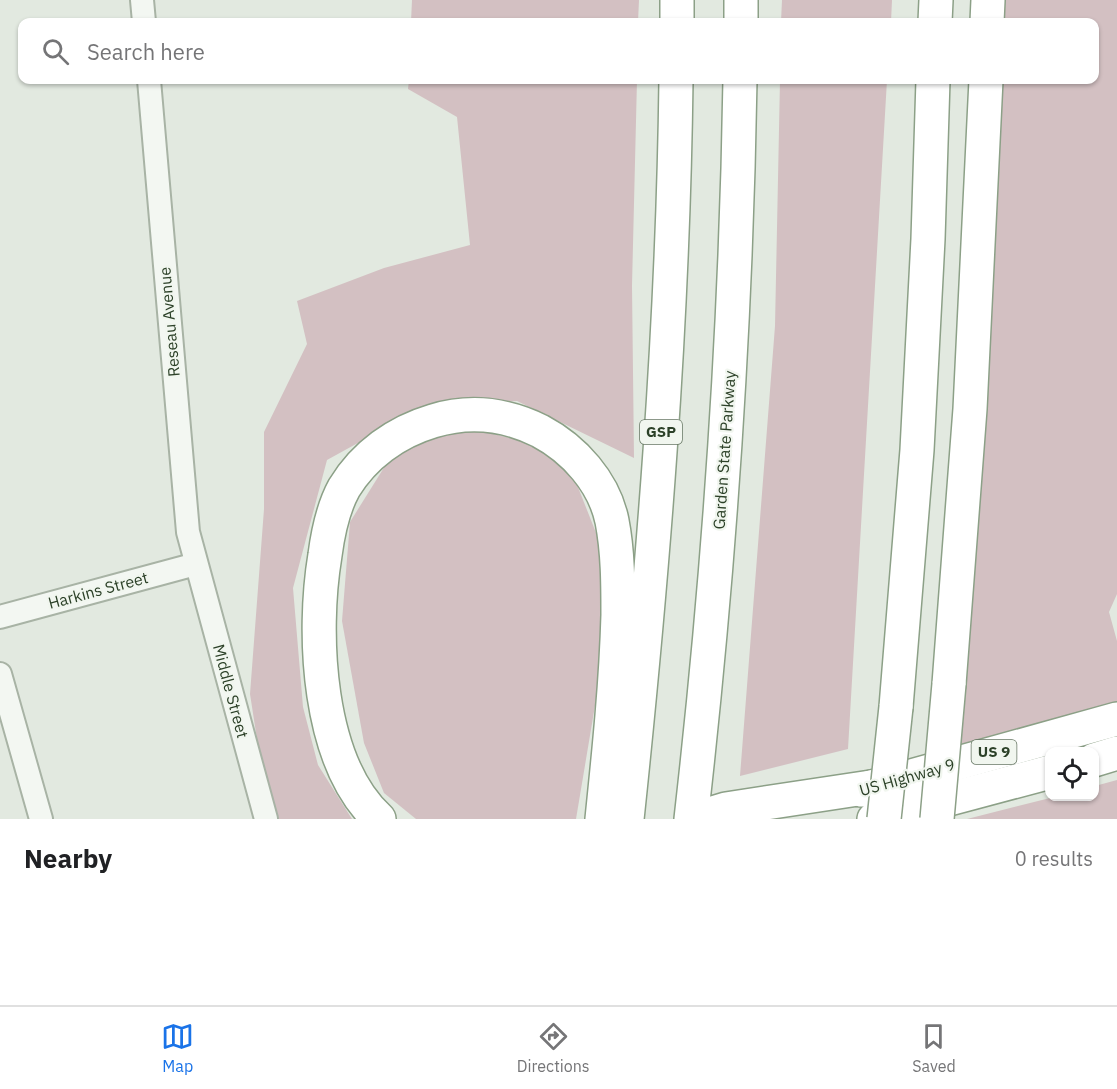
<!DOCTYPE html>
<style>
body{margin:0;font-family:"IBM Plex Sans",sans-serif;background:#f2f2f2;color:#202124}
.controls{position:absolute;right:18px;bottom:18px;display:grid;overflow:hidden;border-radius:12px;box-shadow:0 2px 4px #0004}
.controls button{width:54px;height:54px;display:grid;place-items:center;padding:0;border:0;border-bottom:2px solid #e0e0e0;background:#fff;color:#202124;font:30px sans-serif}
.list{margin:0;padding:0;list-style:none}
h2{display:flex;justify-content:space-between;align-items:center;height:78px;margin:0;padding:0 24px;font-size:26px}
h2 small{font-size:20px;font-weight:400;color:#757577}
.icon{flex:none;width:33px;height:33px;fill:none;stroke:currentColor;stroke-width:2;stroke-linecap:round;stroke-linejoin:round}
.map{position:relative;flex:none;width:1117px;height:819px;overflow:hidden}
.search{position:absolute;background:#fff;box-shadow:0 2px 4px #0004;left:18px;right:18px;top:18px;height:66px;display:flex;align-items:center;gap:15px;box-sizing:border-box;padding:0 21px;border-radius:12px;color:#757577;font-size:22px}
.sheet{height:186px;background:#fff}
nav{display:flex;justify-content:space-around;align-items:center;box-sizing:border-box;height:84px;border-top:2px solid #e0e0e0;background:#fff;font-size:16px;color:#757577}
nav a{display:grid;justify-items:center;gap:3px}
nav .on{color:#1a73e8}
.map>svg:first-child{display:block}
.green{fill:#d3c0c2}
.lines{fill:none;stroke-linecap:round;stroke-linejoin:round}
.minor-casing{stroke:#a8b3a5;stroke-width:26}
.trunk-casing{stroke:#8ca087;stroke-width:36}
.motorway-casing{stroke:#8ca087;stroke-width:36}
.minor{stroke:#f3f7f2;stroke-width:22}
.trunk{stroke:#fff;stroke-width:33}
.motorway{stroke:#fff;stroke-width:33}
.motorway-bridge-casing{stroke:#8ca087;stroke-width:36;stroke-linecap:butt}
.motorway-bridge{stroke:#fff;stroke-width:33}
.labels{text-anchor:middle;stroke-width:4.5;stroke-linejoin:round;paint-order:stroke}
.shield{fill:#f1f6ef;stroke:#677764;stroke-width:1.5}
.shield-label{font-size:15px;font-weight:bold;fill:#2c4128}
.street-label{font-size:16px;fill:#2c4128;stroke:#f1f6ef}
</style>
<div class="map">
<svg width="1117" height="819" viewBox="0 0 1117 819">
<rect width="100%" height="100%" fill="#e2e9e0"/>
<!-- green -->
<g class="green">
<polygon points="412,0 639,0 638,22 411,22"/>
<polygon points="782,0 892,0 891,22 781,22"/>
<polygon points="988,0 1117,0 1117,594 1109,612 1117,641 1117,719 958,762 986,80 1094,80 1094,22 987,22"/>
<polygon points="409,80 637,80 632,286 634,458 517,401 425,406 327,460 293,588 303,707 318,765 352,819 279,819 259,752 250,694 264,509 264,432 307,344 297,301 384,268 470,245 457,117 408,89"/>
<polygon points="780,80 887,80 848,749 740,776 775,326"/>
<polygon points="461,426 530,443 572,472 602,548 609,622 576,819 416,819 384,793 364,743 342,621 350,522 390,458"/>
<polygon points="1117,780 1117,819 967,819 1054,797 1094,796 1095,786"/>
</g>
<g class="lines">
<!-- minor casing -->
<g class="minor-casing">
<g id="minor">
<polyline points="142,0 144,22"/>
<polyline points="149,80 188,532 266,819"/>
<polyline points="0,617 196,564"/>
<polyline points="0,674 41,819"/>
</g>
</g>
<!-- trunk casing -->
<g class="trunk-casing">
<g id="trunk">
<polyline points="1094,760 1117,753"/>
<polyline points="861,790 1117,719"/>
<polyline points="874,819 1050,772"/>
</g>
</g>
<!-- motorway casing -->
<g class="motorway-casing">
<g id="motorway">
<polyline points="741,0 741,22"/>
<polyline points="677,22 677,0"/>
<polyline points="935,22 936,0"/>
<polyline points="987,22 988,0"/>
<polyline points="949,684 970,409 986,80"/>
<polyline points="896,707 917,450 928,239 933,80"/>
<path d="M379 819C317 762 312 633 325 555 328 532 333 508 344 488 364 455 396 432 433 421 469 410 506 414 540 431 574 449 604 482 612 521 618 552 618 584 618 615 616 684 609 751 602 819"/>
<path d="M627 819C653 573 673 327 676 80"/>
<path d="M691 819C719 574 736 327 740 80"/>
<polyline points="693,819 726,809 871,787"/>
</g>
</g>
<!-- minor -->
<use href="#minor" class="minor"/>
<!-- trunk -->
<use href="#trunk" class="trunk"/>
<!-- motorway -->
<use href="#motorway" class="motorway"/>
<!-- motorway-bridge casing -->
<g class="motorway-bridge-casing">
<g id="motorway-bridge">
<polyline points="884,819 896,707"/>
<polyline points="937,819 949,684"/>
</g>
</g>
<!-- motorway-bridge -->
<use href="#motorway-bridge" class="motorway-bridge"/>
</g>
<g class="labels">
<!-- shield labels -->
<g class="shield">
<rect x="640" y="420" width="42" height="24" rx="4.5"/>
<rect x="971.5" y="740" width="45" height="24" rx="4.5"/>
</g>
<g class="shield-label">
<text x="661" y="437">GSP</text>
<text x="994" y="757">US 9</text>
</g>
<!-- street labels -->
<g class="street-label">
<text transform="translate(169 322) rotate(-95)" y="6">Reseau Avenue</text>
<text transform="translate(724 450) rotate(-86)" y="6">Garden State Parkway</text>
<text transform="translate(98 590) rotate(-15)" y="6">Harkins Street</text>
<text transform="translate(231 691) rotate(75)" y="6">Middle Street</text>
<text transform="translate(907 777) rotate(-16)" y="6">US Highway 9</text>
</g>
</g>
</svg>
<div class="controls">
<button><svg class="icon" aria-label="locate" viewBox="0 0 24 24"><circle cx="12" cy="12" r="6"/><path d="M12 2v4M12 18v4M2 12h4M18 12h4"/></svg></button>
</div>
<div class="search"><svg class="icon" aria-label="search" viewBox="0 0 24 24"><circle cx="10" cy="10" r="6"/><path d="M15 15l6 6"/></svg>Search here</div>
</div>
<section class="sheet">
<h2>Nearby<small>0 results</small></h2>
<ul class="list">
</ul>
</section>
<nav>
<a class="on"><svg class="icon" aria-label="map" viewBox="0 0 24 24"><path d="M3 6l6-2 6 2 6-2v14l-6 2-6-2-6 2zM9 4v14M15 6v14"/></svg>Map</a>
<a><svg class="icon" aria-label="directions" viewBox="0 0 24 24"><path d="M12 3l9 9-9 9-9-9zM9 14v-3h6M13 9l2 2-2 2"/></svg>Directions</a>
<a><svg class="icon" aria-label="saved" viewBox="0 0 24 24"><path d="M7 4h10v16l-5-4-5 4z"/></svg>Saved</a>
</nav>
